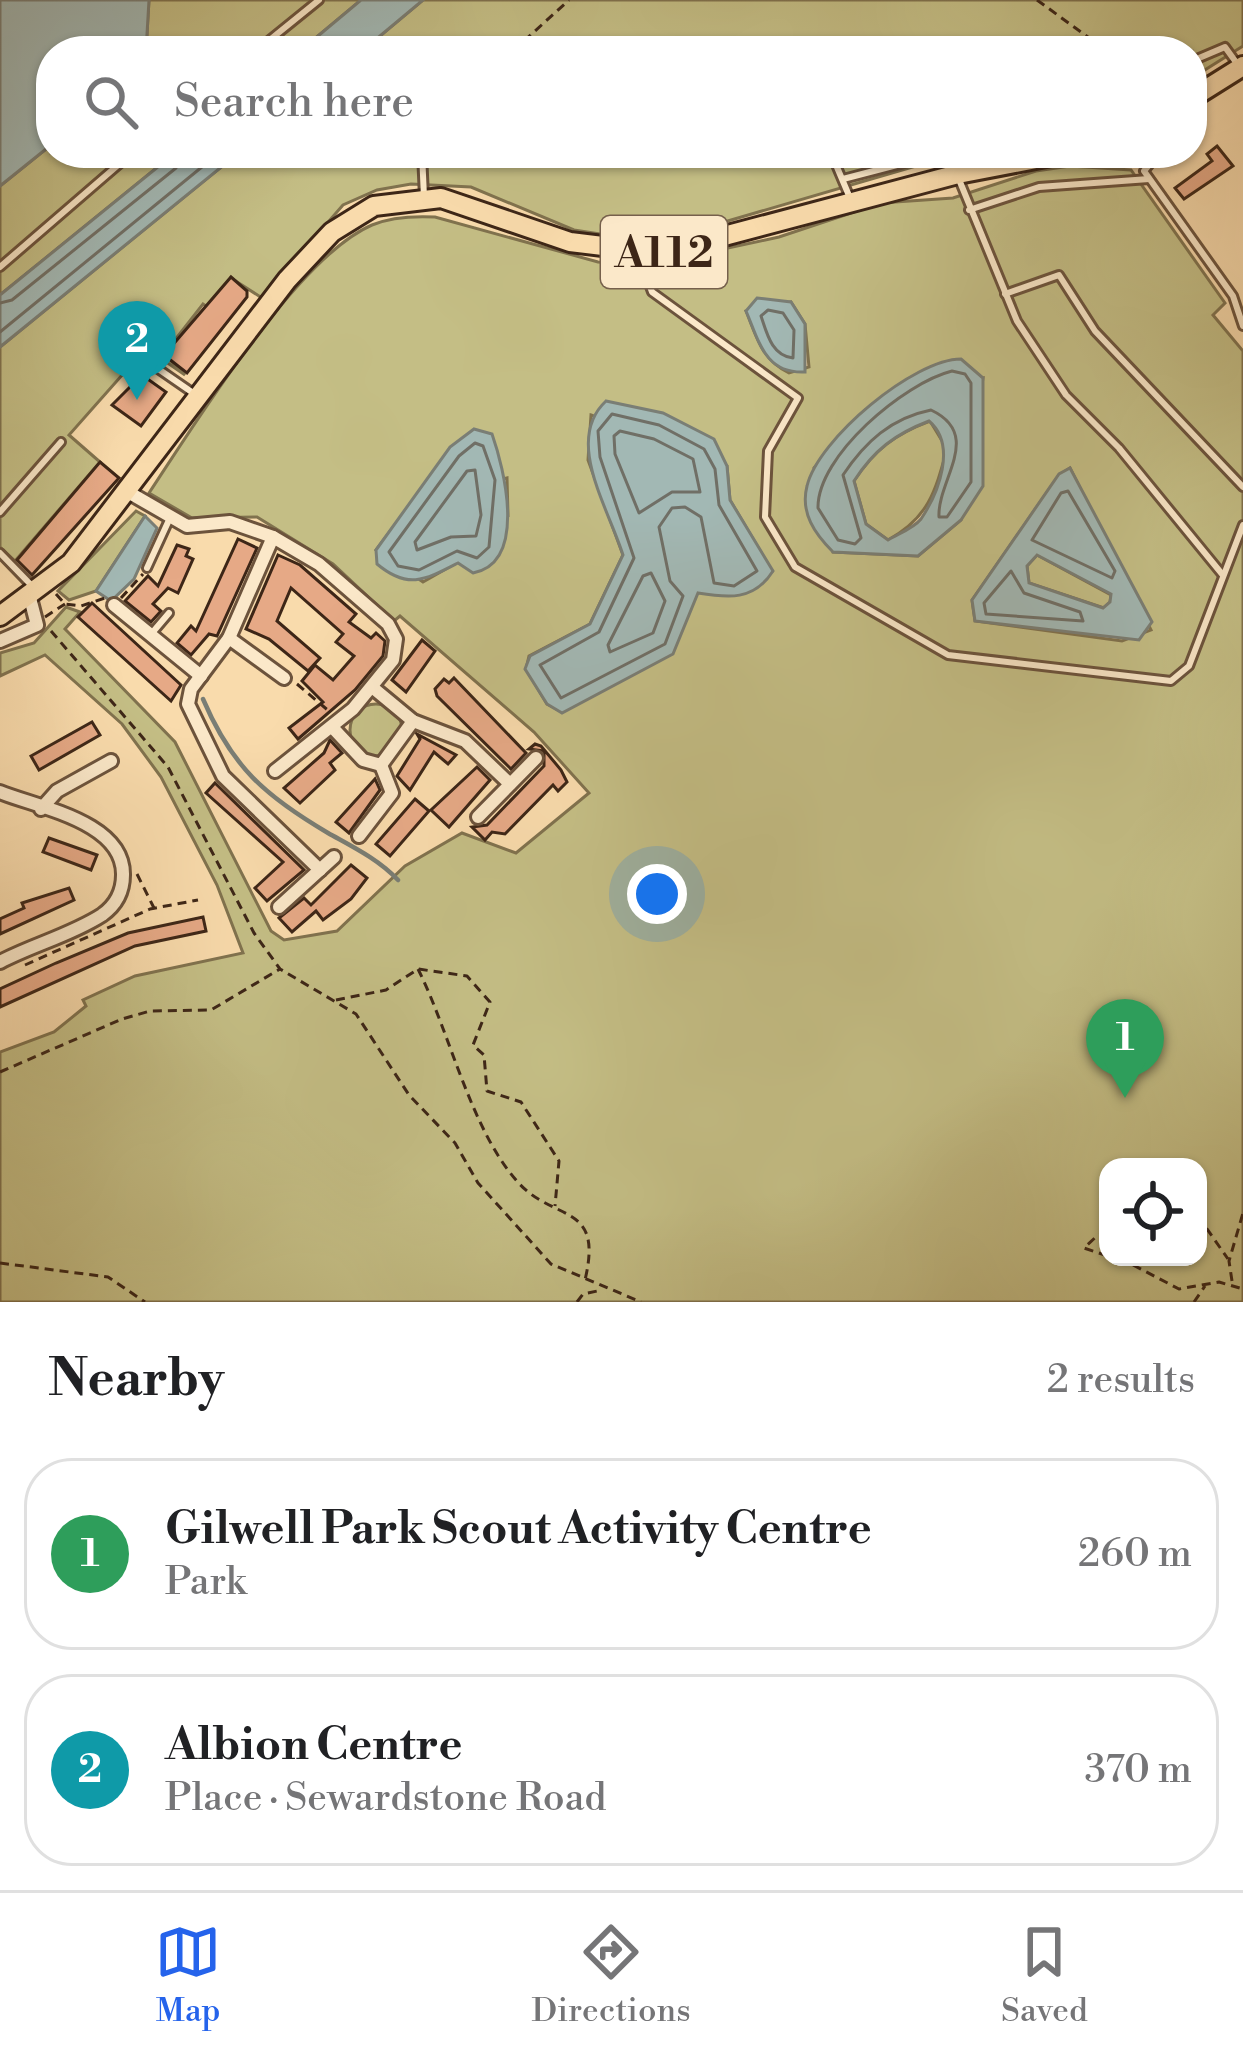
<!DOCTYPE html>
<meta charset="utf-8">
<style>
body{margin:0;font-family:"Libre Bodoni",serif;background:#f2f2f2;color:#202124}
.controls{position:absolute;right:36px;bottom:36px;display:grid;overflow:hidden;border-radius:24px;box-shadow:0 3px 9px #0004}
.controls button{width:108px;height:108px;display:grid;place-items:center;padding:0;border:0;border-bottom:3px solid #e0e0e0;background:#fff;color:#202124;font:60px sans-serif}
.you{position:absolute;left:657px;top:894px;width:42px;height:42px;margin:-30px;border:9px solid #fff;border-radius:50%;background:#1a73e8;box-shadow:0 0 0 18px #1a73e833}
.badge{display:grid;place-items:center;width:78px;height:78px;border-radius:50%;background:#2563eb;color:#fff;font-size:39px;font-weight:700}
.pin{position:absolute;translate:-50% -99px;filter:drop-shadow(0 3px 6px #0008)}
.pin::after{content:'';position:absolute;top:63px;width:42px;height:36px;background:inherit;clip-path:polygon(0 0,100% 0,50% 100%)}
.list{margin:0;padding:0;list-style:none}
h2{display:flex;justify-content:space-between;align-items:center;height:156px;margin:0;padding:0 48px;font-size:51px}
h2 small{font-size:39px;font-weight:400;color:#757577}
.list li{display:grid;grid-template-columns:78px 1fr auto;gap:36px;align-items:center;box-sizing:border-box;height:192px;margin:0 24px 24px;padding:0 24px;border:3px solid #e0e0e0;border-radius:48px}
.list b{display:block;font-size:45px;white-space:nowrap}
.list p{margin:0;font-size:39px;white-space:nowrap;color:#757577}
.list em{font-size:39px;font-style:normal;color:#757577}
.icon{flex:none;width:66px;height:66px;fill:none;stroke:currentColor;stroke-width:2;stroke-linecap:round;stroke-linejoin:round}
.map{position:relative;flex:none;width:1243px;height:1302px;overflow:hidden}
.search{position:absolute;background:#fff;box-shadow:0 3px 9px #0004;left:36px;right:36px;top:36px;height:132px;display:flex;align-items:center;gap:30px;box-sizing:border-box;padding:0 42px;border-radius:48px;color:#757577;font-size:45px}
.sheet{height:588px;background:#fff}
nav{display:flex;justify-content:space-around;align-items:center;box-sizing:border-box;height:168px;border-top:3px solid #e0e0e0;background:#fff;font-size:33px;color:#757577}
nav a{display:grid;justify-items:center;gap:6px}
nav .on{color:#2563eb}
.map>svg:first-child{display:block}
.green{fill:#c4be85;stroke:#80724e;stroke-width:3;fill-rule:evenodd}
.water{fill:#a2b8b4;stroke:#7a7e75;stroke-width:3;fill-rule:evenodd}
.lines{fill:none;stroke-linecap:round;stroke-linejoin:round}
.shore{stroke:#706f66;stroke-width:3}
.stream{stroke:#7a7e75;stroke-width:4.5}
.building{fill:#e6a986;stroke:#3d2617;stroke-width:3}
.service-casing{stroke:#6c533c;stroke-width:12}
.minor-casing{stroke:#6c533c;stroke-width:18}
.primary-casing{stroke:#3d2617;stroke-width:24}
.path{stroke:#3d2617;stroke-width:3;stroke-dasharray:9 6;stroke-linecap:butt}
.service{stroke:#fbe8c9;stroke-width:6}
.minor{stroke:#fbe8c9;stroke-width:12}
.primary{stroke:#f9dbac;stroke-width:18}
.labels{text-anchor:middle;stroke-width:9;stroke-linejoin:round;paint-order:stroke}
.shield{fill:#fbe8c9;stroke:#76604c;stroke-width:3}
.shield-label{font-size:42px;font-weight:bold;fill:#3d2617}
</style>
<div class="map">
<svg width="1243" height="1302" viewBox="0 0 1243 1302">
<rect width="100%" height="100%" fill="#f9dbac"/>
<filter id="stains"><feTurbulence type="fractalNoise" baseFrequency=".00167" numOctaves="4"/><feColorMatrix values="0 0 0 0 .2 0 0 0 0 .09 0 0 0 0 .02 0 0 0 .5 -.17"/></filter>
<radialGradient id="worn" r=".72"><stop offset=".6" stop-color="#630" stop-opacity="0"/><stop offset="1" stop-color="#630" stop-opacity=".3"/></radialGradient>
<!-- green -->
<g class="green">
<polygon points="149,0 361,0 300,51 146,51"/>
<polygon points="423,0 1243,0 1243,46 1192,78 1192,51 362,51"/>
<polygon points="51,145 51,153 175,153 0,295 0,186"/>
<polygon points="252,153 1005,153 933,161 673,237 626,238 574,230 471,187 411,184 377,190 343,205 262,298 231,278 225,319 203,304 164,354 185,375 146,348 69,435 100,462 15,561 0,547 0,347 231,159 243,161"/>
<path d="M1070 166 1131 170 1225 303 1213 315 1243 351V1302H0V1052L54 1032 86 1006 83 1000 135 976 243 953 217 885 161 777 122 724 45 655 0 676V653L34 643 66 607 80 612 65 629 175 742 271 931 284 940 337 931 405 866 462 833 516 853 589 793 534 732 400 616 394 621 333 564 257 517 192 518 149 493C195 424 297 257 372 225 391 217 414 216 435 217L598 262 649 265 779 237 881 203 953 198 1036 171ZM791 302 805 324 809 367 789 373C761 359 757 338 746 311ZM983 378 961 520 918 556 833 552 814 468 865 410ZM591 415 727 466 730 500 772 571 698 593 617 682 562 712 547 704 526 669 529 656 590 624 623 555 588 460ZM1070 468 1151 630 1122 641 975 621 972 600 1059 475ZM507 478 508 516 458 562 423 582 376 550 412 502ZM1108 1167H1198V1257H1108Z"/>
<path d="M930 421 947 449C935 493 928 518 888 540L866 524 854 481C874 450 895 434 930 421Z"/>
<polygon points="136,511 145,516 96,591 69,600 58,591"/>
<polygon points="1037,555 1111,595 1110,602 1104,608 1029,583 1027,566"/>
<circle cx="376" cy="730" r="26"/>
</g>
<!-- water -->
<g class="water">
<polygon points="0,0 149,0 146,51 51,51 51,145 0,186"/>
<polygon points="361,0 423,0 362,51 300,51"/>
<polygon points="175,153 252,153 243,161 231,159 0,347 0,295"/>
<path d="M757 298 791 302 805 324V372C765 374 759 341 746 311Z"/>
<path d="M961 359 983 378V486L961 520 918 556 833 552C815 534 800 513 807 486 818 439 914 359 961 359ZM929 421C957 445 939 492 921 519 914 528 898 534 888 540L866 524 854 481C874 450 895 434 929 421Z"/>
<path d="M606 401 663 413 714 439 727 466 730 500 773 571C754 601 728 598 698 593L673 654 562 713 547 704 525 669 530 656 590 624 623 555C608 507 564 440 606 401Z"/>
<path d="M474 429 492 434C504 468 528 563 473 573L458 563C425 580 408 590 377 564L376 550 450 447Z"/>
<path d="M1070 468 1152 622 1139 640 975 621 972 600 1059 474ZM1037 555 1111 594 1110 602 1103 608 1029 583 1027 566Z"/>
<polygon points="145,516 157,528 134,579 111,601 96,591"/>
</g>
<g class="lines">
<!-- shore -->
<g class="shore">
<polyline points="0,303 12,300 176,168 181,153"/>
<path d="M768 310 783 313 794 330 793 358C772 356 767 334 761 316Z"/>
<polyline points="0,332 219,153"/>
<path d="M952 371 965 374 971 383V482L947 517H939C937 480 984 435 931 410 891 418 865 442 843 475L861 538 855 544 838 540 818 508C817 456 904 383 952 371Z"/>
<polygon points="612,414 659,425 704,449 715,469 719,505 757,571 734,586 714,583 701,517 685,507 672,508 659,527 670,581 683,596 665,644 561,698 540,665 599,632 634,558 600,457 598,431"/>
<polygon points="620,431 654,439 693,459 700,492 672,492 639,513 615,454 614,436"/>
<polygon points="475,443 483,446 495,480 489,547 477,558 457,551 419,570 398,566 389,552 459,456"/>
<polygon points="467,471 475,470 481,515 476,536 451,537 417,550 415,542"/>
<polygon points="1068,491 1115,571 1112,578 1032,540 1061,493"/>
<polygon points="1011,571 1024,593 1080,612 1083,621 986,614 984,603"/>
<polygon points="651,573 665,601 653,633 610,652 608,645 643,576"/>
</g>
<!-- stream -->
<path class="stream" d="M203 699C232 767 265 796 328 833 353 847 378 859 398 880"/>
</g>
<!-- building -->
<g class="building">
<polygon points="1217,146 1233,166 1184,199 1175,188 1212,161 1207,154"/>
<polygon points="231,277 247,291 247,297 187,373 164,355"/>
<polygon points="142,375 166,392 141,426 112,405"/>
<polygon points="100,462 119,478 32,575 17,560"/>
<polygon points="238,539 257,548 217,636 209,634 191,655 177,643 191,626 196,631"/>
<polygon points="177,545 189,549 186,556 193,559 178,593 168,588 153,604 161,611 151,622 125,601 148,576 158,586"/>
<polygon points="278,555 300,565 356,614 349,622 371,638 376,633 385,641 383,656 355,690 298,739 289,728 323,702 302,681 315,665 333,680 354,656 336,642 343,634 291,588 277,621 320,658 308,671 269,639 246,629"/>
<polygon points="92,603 181,685 171,701 78,617"/>
<polygon points="422,640 435,651 406,692 392,680"/>
<polygon points="454,678 526,753 511,769 437,696 435,689 444,679 449,683"/>
<polygon points="92,722 100,735 39,770 31,756"/>
<polygon points="417,734 456,755 448,764 434,752 410,790 397,776 420,739"/>
<polygon points="330,740 342,753 330,763 335,770 300,803 284,788 324,753"/>
<polygon points="535,744 541,746 561,770 567,782 558,791 553,785 505,834 492,832 485,840 472,827 487,825 544,766 544,751 529,749"/>
<polygon points="477,767 490,780 449,827 431,810"/>
<polygon points="375,779 380,790 349,833 336,822"/>
<polygon points="215,783 304,870 267,901 255,888 283,862 206,793"/>
<polygon points="415,799 429,811 390,856 376,844"/>
<polygon points="49,838 97,855 91,870 43,852"/>
<polygon points="351,865 367,878 351,899 323,920 316,911 292,932 279,918 304,898 311,905"/>
<polygon points="69,888 74,900 0,934 0,919 24,908 22,903"/>
<polygon points="203,917 206,931 135,946 0,1007 0,989 56,963 128,933"/>
</g>
<g class="lines">
<!-- service casing -->
<g class="service-casing">
<g id="service">
<polyline points="256,51 319,0"/>
<polyline points="1192,61 1225,47 1238,65"/>
<polyline points="422,153 424,197"/>
<polyline points="831,153 850,198"/>
<polyline points="1159,153 1144,171 1233,296 1243,326"/>
<polyline points="958,177 1017,321 1066,395 1119,448 1222,574"/>
<polyline points="843,179 943,153"/>
<polyline points="969,210 1039,187 1149,179"/>
<polyline points="638,254 652,292 798,398 768,451 765,517 795,567 948,655 1171,681 1189,666 1243,525"/>
<polyline points="0,267 132,153"/>
<polyline points="1005,294 1059,275 1095,331 1243,487"/>
<polyline points="115,339 196,395"/>
<polyline points="0,512 61,442"/>
<polyline points="0,553 35,589"/>
<polyline points="147,568 169,520"/>
<polyline points="152,633 169,613"/>
</g>
</g>
<!-- minor casing -->
<g class="minor-casing">
<g id="minor">
<polyline points="128,492 187,526 230,522 273,537 319,564 388,624 396,639 393,660 353,709 275,771"/>
<polyline points="273,537 229,638 191,689 188,704 223,776 320,870"/>
<polyline points="114,605 201,676"/>
<polyline points="229,638 284,678"/>
<polyline points="0,641 37,625 30,598"/>
<polyline points="372,687 413,721 465,741 510,784"/>
<polyline points="332,727 363,760 381,765 413,721"/>
<path d="M0 792C40 808 124 822 123 875 123 892 116 905 102 915 71 935 32 945 0 962"/>
<polyline points="41,809 57,791 111,761"/>
<polyline points="478,817 536,758"/>
<polyline points="359,836 392,793 381,765"/>
<polyline points="279,907 334,857"/>
</g>
</g>
<!-- primary casing -->
<g class="primary-casing">
<g id="primary">
<polyline points="1192,98 1243,66"/>
<polyline points="0,616 71,563 287,280 332,232 374,206 441,198 570,242 660,253 958,174 1067,153"/>
</g>
</g>
<!-- path -->
<g class="path">
<polyline points="1037,0 1107,51"/>
<polyline points="513,51 569,0"/>
<polyline points="56,594 65,604 81,606 105,598"/>
<polyline points="121,598 143,574"/>
<polyline points="45,617 65,604"/>
<polyline points="51,631 168,767 254,933 280,969 356,1014 409,1095 455,1143 478,1183 551,1264 641,1302"/>
<polyline points="297,684 330,712"/>
<polyline points="137,874 154,908"/>
<polyline points="25,965 150,909 198,900"/>
<path d="M418 969C450 1033 470 1127 516 1180 553 1224 604 1200 585 1280"/>
<polyline points="336,1000 386,990 418,969 467,976 490,1002 473,1045 484,1055 487,1091 521,1102 559,1161 555,1206"/>
<polyline points="0,1072 122,1019 150,1011 211,1010 280,969"/>
<polyline points="1198,1216 1228,1259"/>
<polyline points="1108,1233 1098,1235 1084,1248 1111,1257"/>
<polyline points="0,1263 108,1277 145,1302"/>
<polyline points="1133,1265 1179,1289 1219,1282 1243,1289"/>
<polyline points="1232,1281 1229,1261 1243,1213"/>
<polyline points="577,1302 583,1294 602,1290"/>
<polyline points="1194,1302 1205,1286"/>
</g>
<!-- service -->
<use href="#service" class="service"/>
<!-- minor -->
<use href="#minor" class="minor"/>
<!-- primary -->
<use href="#primary" class="primary"/>
</g>
<g class="labels">
<!-- shield labels -->
<rect class="shield" x="601" y="216" width="126" height="72" rx="9"/>
<g class="shield-label">
<text x="664" y="267">A112</text>
</g>
</g>
<rect width="100%" height="100%" filter="url(#stains)"/>
<rect width="100%" height="100%" fill="url(#worn)"/>
</svg>
<div class="controls">
<button><svg class="icon" aria-label="locate" viewBox="0 0 24 24"><circle cx="12" cy="12" r="6"/><path d="M12 2v4M12 18v4M2 12h4M18 12h4"/></svg></button>
</div>
<div class="you"></div>
<div class="pin badge" style="left:1125px;top:1098px;background:#2e9e5b">1</div>
<div class="pin badge" style="left:137px;top:400px;background:#0f9aa8">2</div>
<div class="search"><svg class="icon" aria-label="search" viewBox="0 0 24 24"><circle cx="10" cy="10" r="6"/><path d="M15 15l6 6"/></svg>Search here</div>
</div>
<section class="sheet">
<h2>Nearby<small>2 results</small></h2>
<ul class="list">
<li><span class="badge" style="background:#2e9e5b">1</span><div><b>Gilwell Park Scout Activity Centre</b><p>Park</p></div><em>260 m</em></li>
<li><span class="badge" style="background:#0f9aa8">2</span><div><b>Albion Centre</b><p>Place · Sewardstone Road</p></div><em>370 m</em></li>
</ul>
</section>
<nav>
<a class="on"><svg class="icon" aria-label="map" viewBox="0 0 24 24"><path d="M3 6l6-2 6 2 6-2v14l-6 2-6-2-6 2zM9 4v14M15 6v14"/></svg>Map</a>
<a><svg class="icon" aria-label="directions" viewBox="0 0 24 24"><path d="M12 3l9 9-9 9-9-9zM9 14v-3h6M13 9l2 2-2 2"/></svg>Directions</a>
<a><svg class="icon" aria-label="saved" viewBox="0 0 24 24"><path d="M7 4h10v16l-5-4-5 4z"/></svg>Saved</a>
</nav>
